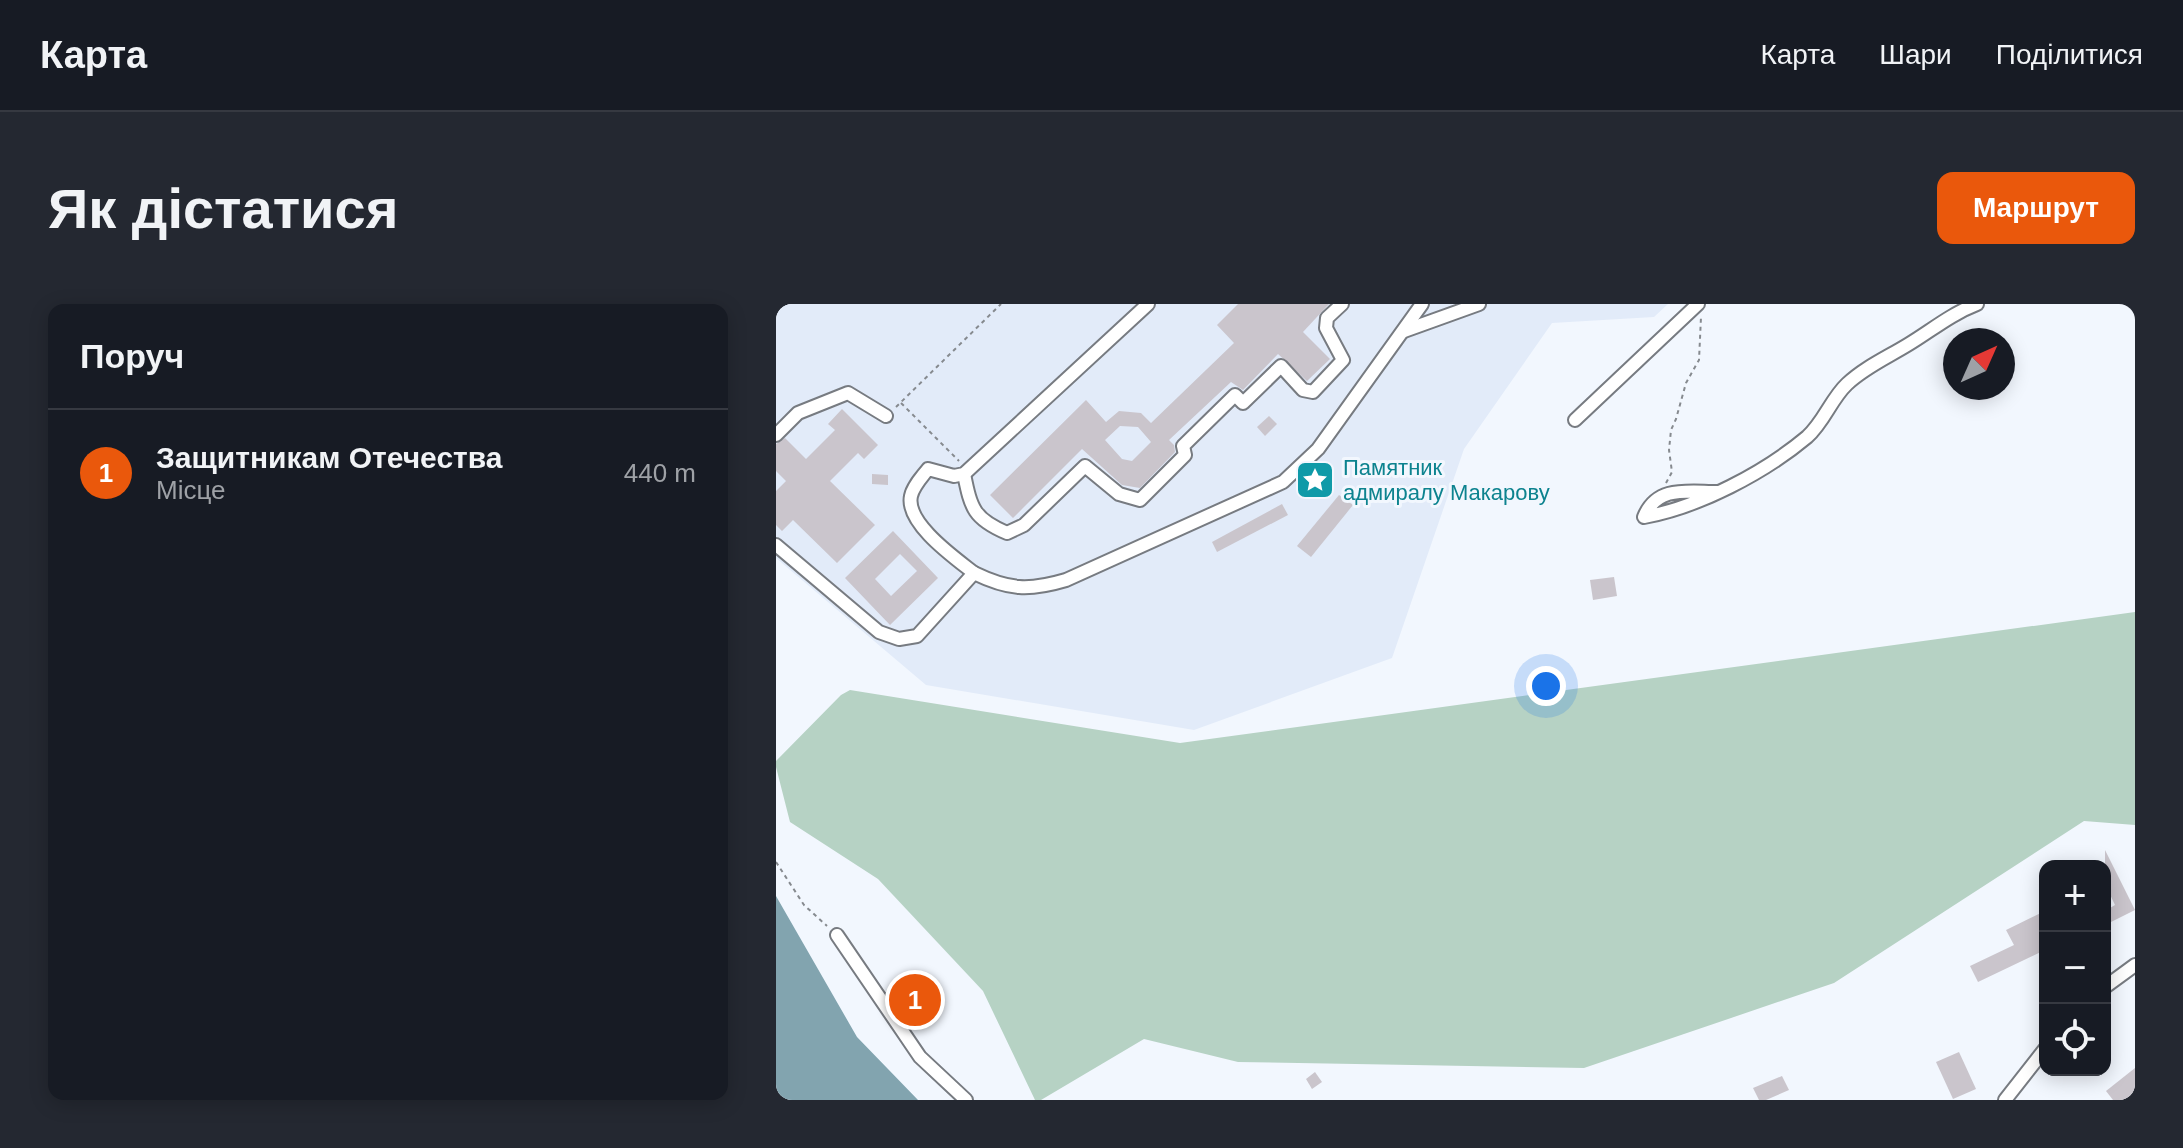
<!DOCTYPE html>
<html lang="uk">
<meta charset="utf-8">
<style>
body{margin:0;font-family:Helvetica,sans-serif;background:#242831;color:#f1f3f6}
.controls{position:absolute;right:24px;bottom:24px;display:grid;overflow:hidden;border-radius:16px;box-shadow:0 4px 20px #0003}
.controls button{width:72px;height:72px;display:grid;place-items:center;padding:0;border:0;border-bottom:2px solid #363941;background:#171b24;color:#f1f3f6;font:40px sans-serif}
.compass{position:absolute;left:1167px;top:24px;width:72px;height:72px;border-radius:50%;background:#171b24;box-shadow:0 4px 20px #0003;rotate:45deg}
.you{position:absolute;left:770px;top:382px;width:28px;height:28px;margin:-20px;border:6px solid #fff;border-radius:50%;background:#1a73e8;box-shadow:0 0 0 12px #1a73e833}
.badge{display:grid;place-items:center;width:52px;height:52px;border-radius:50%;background:#ea580c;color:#fff;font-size:26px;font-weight:700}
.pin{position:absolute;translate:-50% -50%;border:4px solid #fff;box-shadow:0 2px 8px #0006}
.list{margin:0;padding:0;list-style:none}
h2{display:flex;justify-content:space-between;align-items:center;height:104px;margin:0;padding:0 32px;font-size:34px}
h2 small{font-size:26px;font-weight:400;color:#9ea1a6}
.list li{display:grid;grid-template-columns:52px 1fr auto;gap:24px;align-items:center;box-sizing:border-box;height:128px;padding:0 32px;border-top:2px solid #363941}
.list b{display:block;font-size:30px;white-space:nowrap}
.list p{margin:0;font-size:26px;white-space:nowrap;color:#9ea1a6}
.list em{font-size:26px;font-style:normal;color:#9ea1a6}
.icon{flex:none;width:44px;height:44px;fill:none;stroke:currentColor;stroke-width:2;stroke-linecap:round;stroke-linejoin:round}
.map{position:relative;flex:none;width:1359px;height:796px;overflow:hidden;border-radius:16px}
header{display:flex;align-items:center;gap:48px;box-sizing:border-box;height:112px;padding:0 40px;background:#171b24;border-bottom:2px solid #363941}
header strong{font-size:38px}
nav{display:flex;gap:44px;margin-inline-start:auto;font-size:28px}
.intro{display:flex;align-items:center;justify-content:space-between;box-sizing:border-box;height:192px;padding:0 48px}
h1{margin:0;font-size:56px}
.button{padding:20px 36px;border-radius:16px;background:#ea580c;color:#fff;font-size:28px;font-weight:700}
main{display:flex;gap:48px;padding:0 48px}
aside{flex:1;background:#171b24;border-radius:16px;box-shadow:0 4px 20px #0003}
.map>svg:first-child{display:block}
.built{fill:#e2ebf9}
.green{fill:#b6d2c4}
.water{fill:#82a4af}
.building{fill:#cac5cc;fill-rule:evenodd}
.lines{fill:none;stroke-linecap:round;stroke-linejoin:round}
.minor-casing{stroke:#777b81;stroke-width:16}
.path{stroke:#868a8f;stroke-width:2;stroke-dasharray:4 4;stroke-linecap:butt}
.minor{stroke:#fff;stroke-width:12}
.labels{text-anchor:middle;stroke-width:6;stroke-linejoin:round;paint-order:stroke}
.culture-label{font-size:22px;fill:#0d838f;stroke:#f2f7fe;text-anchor:start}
</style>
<header>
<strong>Карта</strong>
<nav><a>Карта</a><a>Шари</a><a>Поділитися</a></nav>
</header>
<div class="intro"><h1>Як дістатися</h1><a class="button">Маршрут</a></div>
<main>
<aside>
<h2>Поруч<small></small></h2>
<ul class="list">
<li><span class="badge">1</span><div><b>Защитникам Отечества</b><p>Місце</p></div><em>440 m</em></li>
</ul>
</aside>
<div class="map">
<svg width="1359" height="796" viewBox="0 0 1359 796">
<rect width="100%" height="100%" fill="#f2f7fe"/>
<!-- built -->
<polygon class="built" points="0,0 892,0 878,13 776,19 688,145 616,354 418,426 150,381 0,254"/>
<!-- green -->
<polygon class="green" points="1359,308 1359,521 1308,517 1058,679 808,764 462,758 368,735 265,796 259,796 207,687 102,575 14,518 0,463 0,457 65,391 74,386 404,439"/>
<!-- water -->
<polygon class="water" points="0,592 81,733 142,796 0,796"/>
<!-- building -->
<g class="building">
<path d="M462 0H553L527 28 554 55 531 77 502 50 467 86 455 78 393 136 398 141 399 148 364 184 346 181 306 145 237 214 214 191 310 96 330 118 343 107 365 109 375 119 458 39 441 21ZM344 122 362 123 375 138 356 157 346 155 329 136Z"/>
<polygon points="66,105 102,141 88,155 82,149 54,177 99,221 61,259 17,216 6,227 0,221 0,187 10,177 0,167 0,140 9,134 30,155 59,126 52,120"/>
<polygon points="493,112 501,120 489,132 481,123"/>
<polygon points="96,170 112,171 112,181 96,180"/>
<polygon points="563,191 577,201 535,253 521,242"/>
<polygon points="506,200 512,211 441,248 436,238"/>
<path d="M117 227 162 274 114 321 69 274ZM124 250 141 267 115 292 99 275Z"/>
<polygon points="838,273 841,292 817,296 814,276"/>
<polygon points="1329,546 1359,606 1329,621 1329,607 1339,601 1329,580"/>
<polygon points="1269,607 1269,646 1202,678 1194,662 1238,641 1230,626"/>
<polygon points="1183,748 1200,785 1177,795 1160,758"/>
<polygon points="1359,764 1359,793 1355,796 1337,796 1330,787"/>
<polygon points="539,768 546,778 536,785 530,775"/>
<polygon points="1006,772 1013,786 990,796 983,796 977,784"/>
</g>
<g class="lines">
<!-- minor casing -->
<g class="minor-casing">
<g id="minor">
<polyline points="628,27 703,0"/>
<polyline points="799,116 922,0"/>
<polyline points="0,131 22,109 72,89 110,112"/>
<path d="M188 170C195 205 198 215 231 229L248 221 309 162 343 190 364 196 409 151 407 142 459 91 467 99 505 62 527 86 537 88 567 56 550 24 551 14 566 0"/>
<path d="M942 188C912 188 881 181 868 213 923 203 988 169 1031 133 1048 118 1055 95 1071 80 1089 63 1112 53 1133 40 1156 26 1175 10 1201 0"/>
<path d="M0 241 103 328 123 335 141 332 198 269C233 286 253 287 290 276L507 178 542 145 646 0"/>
<path d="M198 269C179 254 129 219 135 192 137 182 146 173 152 165L178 172 188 170 372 0"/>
<polyline points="61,631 144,753 190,796"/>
<polyline points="1329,683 1359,661"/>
<polyline points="1229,796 1269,745"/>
</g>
</g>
<!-- path -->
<g class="path">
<polyline points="125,99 183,157"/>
<polyline points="120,103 225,0"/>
<polyline points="890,179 896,168 893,146 895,126 900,115 910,79 923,56 925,13"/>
<polyline points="0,558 28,601 51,622"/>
</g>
<!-- minor -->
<use href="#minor" class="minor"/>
</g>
<!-- icons -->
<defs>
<g id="sight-square" transform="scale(2)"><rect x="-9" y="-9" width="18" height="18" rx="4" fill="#0f9aa8" stroke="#f2f7fe"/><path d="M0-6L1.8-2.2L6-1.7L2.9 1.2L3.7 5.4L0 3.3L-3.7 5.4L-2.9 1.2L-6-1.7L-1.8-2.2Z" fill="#fff"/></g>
</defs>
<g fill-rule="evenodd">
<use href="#sight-square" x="539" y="176"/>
</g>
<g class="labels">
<!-- culture labels -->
<g class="culture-label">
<text x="567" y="171">Памятник<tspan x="567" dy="25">адмиралу Макарову</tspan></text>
</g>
</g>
</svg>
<div class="controls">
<button>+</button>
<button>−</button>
<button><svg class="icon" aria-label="locate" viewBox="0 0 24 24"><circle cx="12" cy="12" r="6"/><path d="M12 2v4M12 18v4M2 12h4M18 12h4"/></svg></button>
</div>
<svg class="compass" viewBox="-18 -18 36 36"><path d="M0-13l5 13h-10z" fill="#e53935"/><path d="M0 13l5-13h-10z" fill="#9ea1a6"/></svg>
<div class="you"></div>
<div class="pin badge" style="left:139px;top:696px">1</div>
</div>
</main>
